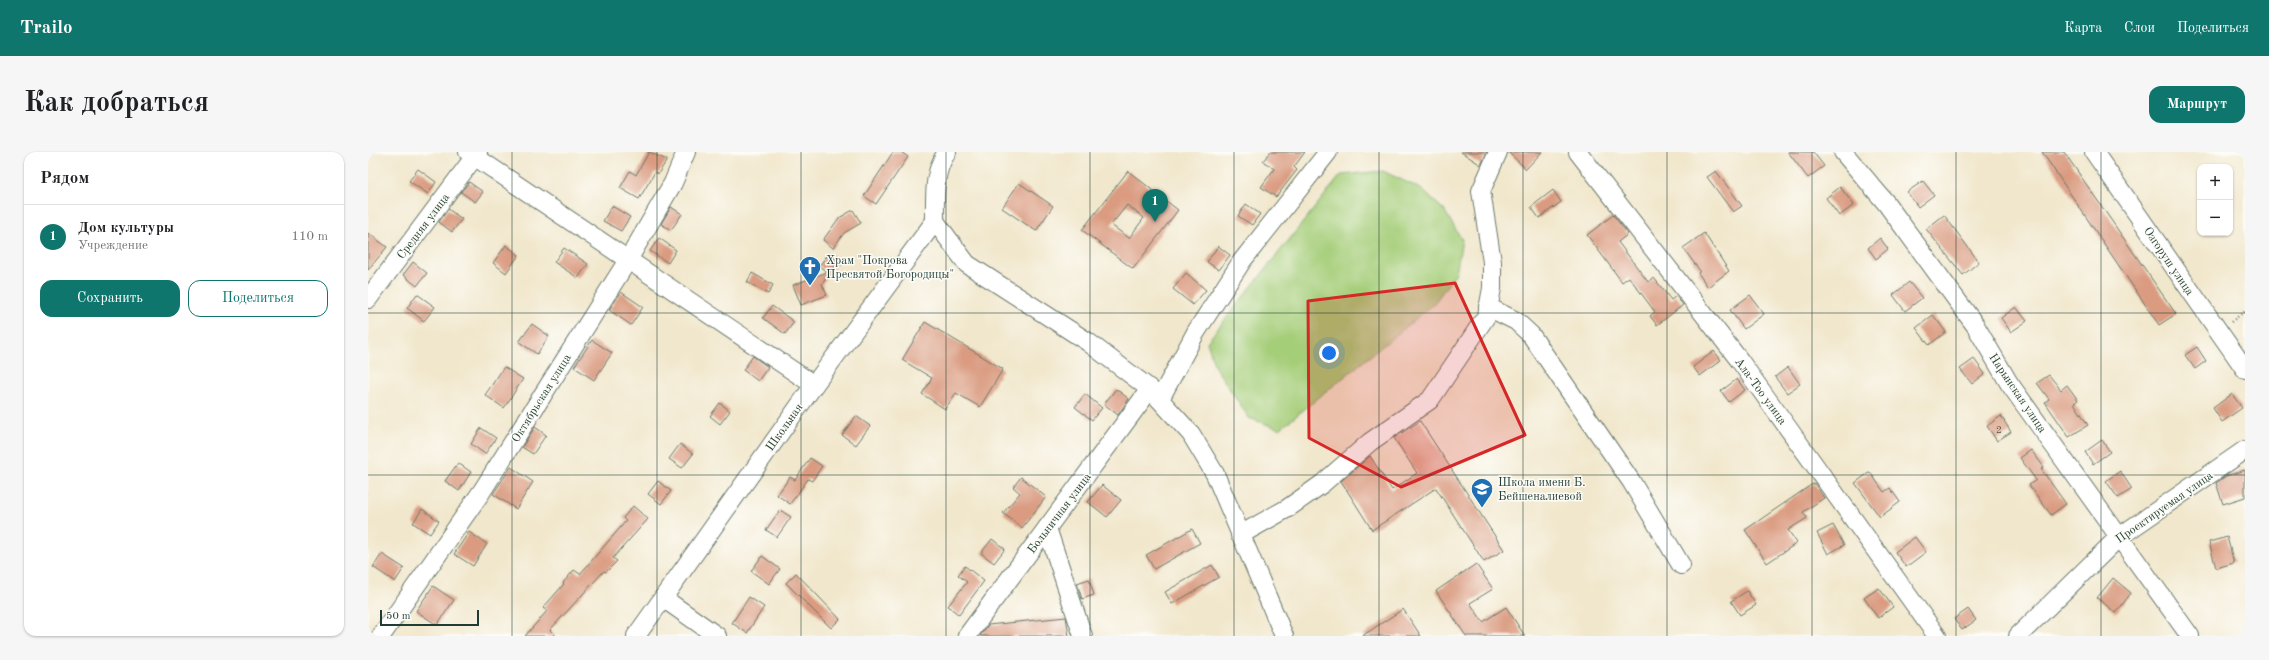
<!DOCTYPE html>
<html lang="ru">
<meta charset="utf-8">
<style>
body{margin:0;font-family:"Old Standard TT",serif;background:#f6f6f6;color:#202124}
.controls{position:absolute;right:12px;top:12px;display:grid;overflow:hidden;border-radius:8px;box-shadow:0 1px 3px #0004}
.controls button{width:36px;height:36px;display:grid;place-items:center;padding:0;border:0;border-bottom:1px solid #e0e0e0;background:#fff;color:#202124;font:20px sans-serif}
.scale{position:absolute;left:12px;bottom:10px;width:99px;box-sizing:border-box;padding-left:4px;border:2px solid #1f3d34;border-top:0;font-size:11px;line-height:14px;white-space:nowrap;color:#1f3d34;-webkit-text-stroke:3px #fdfcf7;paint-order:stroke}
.you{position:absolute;left:961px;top:201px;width:14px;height:14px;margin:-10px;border:3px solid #fff;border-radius:50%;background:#1a73e8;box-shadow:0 0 0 6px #1a73e833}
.badge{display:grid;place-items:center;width:26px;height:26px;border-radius:50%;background:#0f766e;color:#fff;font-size:13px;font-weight:700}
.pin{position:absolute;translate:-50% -33px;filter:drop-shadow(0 1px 2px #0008)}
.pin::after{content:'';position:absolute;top:21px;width:14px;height:12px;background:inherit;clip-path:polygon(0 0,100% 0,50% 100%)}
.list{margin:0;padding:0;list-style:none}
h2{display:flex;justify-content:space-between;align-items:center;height:52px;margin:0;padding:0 16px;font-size:17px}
h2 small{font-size:13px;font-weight:400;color:#757577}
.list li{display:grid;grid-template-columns:26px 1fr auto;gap:12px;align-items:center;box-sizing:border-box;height:64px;padding:0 16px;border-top:1px solid #e0e0e0}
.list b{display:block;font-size:15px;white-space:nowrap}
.list p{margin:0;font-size:13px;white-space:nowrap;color:#757577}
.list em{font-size:13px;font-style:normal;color:#757577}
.actions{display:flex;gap:8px;padding:12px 16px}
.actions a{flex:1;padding:9px 0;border:1px solid #0f766e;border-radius:12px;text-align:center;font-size:14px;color:#0f766e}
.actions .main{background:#0f766e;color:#fff}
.map{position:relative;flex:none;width:1877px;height:484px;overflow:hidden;border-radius:12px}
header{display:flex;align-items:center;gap:24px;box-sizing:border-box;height:56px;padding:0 20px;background:#0f766e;color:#fff}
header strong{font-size:19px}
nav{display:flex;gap:22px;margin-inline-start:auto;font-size:14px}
.intro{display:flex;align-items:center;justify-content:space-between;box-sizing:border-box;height:96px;padding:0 24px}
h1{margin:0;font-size:28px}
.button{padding:10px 18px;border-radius:12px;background:#0f766e;color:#fff;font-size:14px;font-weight:700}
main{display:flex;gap:24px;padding:0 24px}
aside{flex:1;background:#fff;border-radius:12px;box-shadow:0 1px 3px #0004}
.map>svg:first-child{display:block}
.green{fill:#a5ce79;stroke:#628656}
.building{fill:#da9b81;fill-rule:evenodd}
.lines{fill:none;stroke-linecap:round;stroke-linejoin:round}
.minor-casing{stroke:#687869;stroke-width:20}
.path{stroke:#687869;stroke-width:2.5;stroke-dasharray:1 3;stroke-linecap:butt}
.minor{stroke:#fff;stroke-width:18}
.marked{fill:#d62828;fill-opacity:0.2;stroke:#d62828;stroke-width:3;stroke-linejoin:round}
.grid{fill:none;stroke:#1f3d34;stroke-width:1;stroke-opacity:0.55}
.labels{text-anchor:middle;stroke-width:3;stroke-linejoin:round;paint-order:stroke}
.number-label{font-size:10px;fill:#4e5447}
.street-label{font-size:12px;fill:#1f3d34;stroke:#fdfcf7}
.poi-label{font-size:12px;fill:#1f3d34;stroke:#fdfcf7;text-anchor:start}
</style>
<header>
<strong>Trailo</strong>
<nav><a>Карта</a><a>Слои</a><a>Поделиться</a></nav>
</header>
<div class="intro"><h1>Как добраться</h1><a class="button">Маршрут</a></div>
<main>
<aside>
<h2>Рядом<small></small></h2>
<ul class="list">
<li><span class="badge">1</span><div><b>Дом культуры</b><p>Учреждение</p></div><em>110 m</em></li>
</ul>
<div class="actions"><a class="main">Сохранить</a><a>Поделиться</a></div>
</aside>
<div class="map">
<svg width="1877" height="484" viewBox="0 0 1877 484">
<rect width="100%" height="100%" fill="#fdfcf7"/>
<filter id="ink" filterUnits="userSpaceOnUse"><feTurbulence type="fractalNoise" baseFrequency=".025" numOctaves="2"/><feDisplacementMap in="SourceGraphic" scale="8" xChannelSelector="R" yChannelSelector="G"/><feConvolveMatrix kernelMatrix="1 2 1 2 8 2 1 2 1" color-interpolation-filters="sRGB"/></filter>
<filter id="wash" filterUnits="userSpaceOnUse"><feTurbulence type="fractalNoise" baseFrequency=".012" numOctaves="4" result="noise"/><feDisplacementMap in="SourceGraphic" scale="16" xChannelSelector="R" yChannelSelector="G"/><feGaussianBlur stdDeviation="0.9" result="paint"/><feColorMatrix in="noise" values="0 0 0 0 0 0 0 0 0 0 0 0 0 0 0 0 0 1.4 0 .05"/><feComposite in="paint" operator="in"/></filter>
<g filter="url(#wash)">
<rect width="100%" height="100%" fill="#f1e7cc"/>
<!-- green -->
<polygon class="green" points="1015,19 1053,37 1076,58 1094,88 1088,121 1065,153 912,277 881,266 847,215 839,190 973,23"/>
<g id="blocks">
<!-- building -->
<g class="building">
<polygon points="281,0 299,8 290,22 287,20 271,47 252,36 262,19 268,23"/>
<polygon points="525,0 533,0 540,5 508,52 496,44"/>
<polygon points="902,0 937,0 926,15 929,18 908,45 893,35 906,17 895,9"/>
<polygon points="1093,0 1119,0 1113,13"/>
<polygon points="1140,0 1174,0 1158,17"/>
<polygon points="1420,0 1445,0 1456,14 1440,26"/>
<polygon points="1674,0 1696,0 1808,162 1791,173"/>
<polygon points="50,17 68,30 60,42 41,29"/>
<path d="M760 19 810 58 765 117 714 78ZM759 53 776 66 761 86 743 73Z"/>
<polygon points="1348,19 1374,54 1365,60 1339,25"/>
<polygon points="1555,29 1566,43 1550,55 1539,40"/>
<polygon points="101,30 115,40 107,50 93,40"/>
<polygon points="651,31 685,54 668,79 634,56"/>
<polygon points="1472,35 1486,53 1471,64 1458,46"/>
<polygon points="1185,38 1193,50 1171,66 1163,55"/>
<polygon points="878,52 892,62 884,73 870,64"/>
<polygon points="244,54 262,65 253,79 235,69"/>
<polygon points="303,55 314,62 303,78 293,72"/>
<polygon points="80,57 94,67 84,80 71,70"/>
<polygon points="485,58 493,71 476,81 465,96 455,88 471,66"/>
<polygon points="1245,63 1260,82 1250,90 1280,130 1286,126 1303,148 1308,144 1315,153 1289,173 1282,164 1287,160 1261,125 1254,130 1219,83"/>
<polygon points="1576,63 1611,110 1595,123 1558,77"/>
<polygon points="0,81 19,95 0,118"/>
<polygon points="1336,81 1361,119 1340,135 1330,121 1332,119 1315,96"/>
<polygon points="291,86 308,98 300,111 282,99"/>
<polygon points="1512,86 1520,97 1508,107 1500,96"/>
<polygon points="138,93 151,103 138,121 125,111"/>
<polygon points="850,94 862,103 851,118 839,110"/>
<polygon points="196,96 220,112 210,126 186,110"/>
<polygon points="461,101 471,108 454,132 459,143 433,153 425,133 459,120 451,114"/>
<polygon points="45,110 59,121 49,134 35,123"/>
<polygon points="384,121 405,133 400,142 379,130"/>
<polygon points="818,121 838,138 825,153 805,137"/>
<polygon points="1541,130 1554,146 1537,159 1525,143"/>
<polygon points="253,140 275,155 263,173 241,158"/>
<polygon points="49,142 67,155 56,169 39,156"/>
<polygon points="1382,143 1396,162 1376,177 1362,158"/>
<polygon points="404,154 426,170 417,182 395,166"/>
<polygon points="1648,155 1659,169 1643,180 1633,166"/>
<polygon points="1565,163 1578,180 1561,193 1548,176"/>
<polygon points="557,170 635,217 612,255 588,241 577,257 554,242 564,226 534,208"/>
<polygon points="164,172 181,184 169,202 151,190"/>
<polygon points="224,188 244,201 226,228 206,215"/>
<polygon points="1829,195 1838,209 1827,217 1817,203"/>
<polygon points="1346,199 1353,208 1332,224 1325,215"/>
<polygon points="385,204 400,215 390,229 375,218"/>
<polygon points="1606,207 1617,222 1604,232 1592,217"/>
<polygon points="136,215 155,227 136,256 117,243"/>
<polygon points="1420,215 1432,232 1419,241 1407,225"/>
<polygon points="1681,223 1693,238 1699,233 1710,248 1706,251 1720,273 1701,285 1677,250 1681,247 1669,231"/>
<polygon points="1369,227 1377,238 1361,250 1353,239"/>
<polygon points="748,237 761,247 750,263 736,252"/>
<polygon points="717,242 734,256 724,268 707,255"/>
<polygon points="1864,242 1874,256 1854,270 1845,256"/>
<polygon points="352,251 362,259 352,272 342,264"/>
<polygon points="488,264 502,274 488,293 474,283"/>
<polygon points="1633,264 1643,280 1629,289 1619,274"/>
<polygon points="1052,269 1136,398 1116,410 1068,336 1004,378 973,329 1002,304 1024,338 1049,321 1026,286"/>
<polygon points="167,275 178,283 165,302 154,295"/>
<polygon points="113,276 128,286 117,302 103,292"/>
<polygon points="1734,288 1742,300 1725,312 1717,300"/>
<polygon points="312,292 325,302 314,316 301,307"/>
<polygon points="1663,298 1676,315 1673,317 1698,352 1683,363 1661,333 1668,328 1652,306"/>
<polygon points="442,306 454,314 444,329 440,327 422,352 409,343 422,325 427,328"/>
<polygon points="90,311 103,320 91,339 77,329"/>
<polygon points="143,315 165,330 148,357 125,342"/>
<polygon points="1877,318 1877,345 1855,352 1848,331 1858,324"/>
<polygon points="1752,319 1764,337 1750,346 1738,329"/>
<polygon points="1502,320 1516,340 1522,336 1532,350 1512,365 1487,331"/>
<polygon points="653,325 678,345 654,376 635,361 652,341 645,335"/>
<polygon points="290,329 303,339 293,352 280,342"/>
<polygon points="1446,331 1456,346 1435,360 1439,366 1420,378 1429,391 1399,411 1377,378"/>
<polygon points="734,333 753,348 739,365 720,350"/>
<polygon points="265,354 280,367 245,406 249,409 238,420 236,419 182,478 188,484 157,484 179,459 175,456 196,432 195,431 206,418 212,422 258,369 255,366"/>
<polygon points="54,357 71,369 62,382 45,371"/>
<polygon points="412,358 423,365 409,385 398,378"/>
<polygon points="1465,373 1476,393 1460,402 1449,381"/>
<polygon points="824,377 832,391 786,417 778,403"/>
<polygon points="101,380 119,392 105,414 86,402"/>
<polygon points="1547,385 1558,400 1538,415 1527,400"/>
<polygon points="1859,385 1866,411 1848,416 1841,390"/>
<polygon points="624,387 637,397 626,411 613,401"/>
<polygon points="14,402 36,416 27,430 5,415"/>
<polygon points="394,404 412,417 401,432 383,419"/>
<polygon points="1108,412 1125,437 1102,451 1115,470 1138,455 1157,484 1098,484 1068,439"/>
<polygon points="844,413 851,425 804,452 797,440"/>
<polygon points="597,414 616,429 591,463 580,454 599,430 590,423"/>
<polygon points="428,421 472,467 463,476 418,431"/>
<polygon points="1745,426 1763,441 1748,461 1729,446"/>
<polygon points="721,427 726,443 714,447 709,431"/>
<polygon points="65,434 86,448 69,473 48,459"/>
<polygon points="1511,436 1525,455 1510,466 1496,446"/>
<polygon points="1379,439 1388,453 1372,463 1363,449"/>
<polygon points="381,445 396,455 379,481 364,471"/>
<polygon points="1035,457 1053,484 994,484"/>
<polygon points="1600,457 1608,468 1594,478 1586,467"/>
<polygon points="698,465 701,484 612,484 620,473"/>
</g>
</g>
</g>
<g filter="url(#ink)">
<use href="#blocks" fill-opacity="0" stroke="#687869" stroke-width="1"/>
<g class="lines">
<!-- minor casing -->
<g class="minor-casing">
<g id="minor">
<polyline points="100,0 446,233"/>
<polyline points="1210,0 1372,209 1569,484"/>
<polyline points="1475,0 1518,51 1607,173 1641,231 1822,484"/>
<polyline points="1726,0 1877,217"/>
<polyline points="567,69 599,112 720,190 782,237 823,282 847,322 916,484"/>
<path d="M567 69C567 45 565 20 579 0"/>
<polyline points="0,147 110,0"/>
<polyline points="1120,155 1148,169 1163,183 1263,329 1313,413"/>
<polyline points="792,247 828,180 874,109 960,0"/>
<polyline points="679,376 715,484"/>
<polyline points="872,383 920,356 954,332 1002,290 1062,248 1119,163 1124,136 1124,110 1113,39 1130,0"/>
<polyline points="295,446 349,484"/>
<polyline points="13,484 114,339 260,108 305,31 318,0"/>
<polyline points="268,484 446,233 567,69"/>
<polyline points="599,484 782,237"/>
<polyline points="1650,484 1751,385 1877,298"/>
</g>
</g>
<!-- path -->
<polyline class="path" points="1863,170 1877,159"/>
<!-- minor -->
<use href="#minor" class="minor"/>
</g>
</g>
<!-- marked area -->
<path class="marked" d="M1087 131 1157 283 1033 335 941 286 940 149Z"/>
<!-- grid -->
<path class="grid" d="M144 0V484M289 0V484M433 0V484M578 0V484M722 0V484M866 0V484M1011 0V484M1155 0V484M1299 0V484M1444 0V484M1588 0V484M1733 0V484M0 161H1877M0 323H1877"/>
<!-- icons -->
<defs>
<g id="church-pin" transform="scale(1.15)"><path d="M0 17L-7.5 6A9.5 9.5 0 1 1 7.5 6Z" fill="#1f6fb2" stroke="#fdfcf7"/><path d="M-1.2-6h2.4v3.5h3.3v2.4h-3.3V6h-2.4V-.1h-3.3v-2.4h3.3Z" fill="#fff"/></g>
<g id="school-pin" transform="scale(1.15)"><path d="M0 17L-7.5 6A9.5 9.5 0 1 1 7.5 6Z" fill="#1f6fb2" stroke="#fdfcf7"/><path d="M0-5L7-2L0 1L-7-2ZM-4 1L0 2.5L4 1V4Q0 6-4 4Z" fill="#fff"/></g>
</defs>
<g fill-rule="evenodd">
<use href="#church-pin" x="442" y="115"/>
<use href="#school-pin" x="1114" y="337"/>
</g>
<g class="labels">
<!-- number labels -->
<g class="number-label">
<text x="1631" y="281">2</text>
</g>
<!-- street labels -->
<g class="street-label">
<text transform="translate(55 74) rotate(-53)" y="4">Средняя улица</text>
<text transform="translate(1801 109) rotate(56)" y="4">Озгоруш улица</text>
<text transform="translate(1393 239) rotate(54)" y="4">Ала-Тоо улица</text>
<text transform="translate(1650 241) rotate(56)" y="4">Нарынская улица</text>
<text transform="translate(173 246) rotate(-58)" y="4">Октябрьская улица</text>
<text transform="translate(416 275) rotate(-55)" y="4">Школьная</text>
<text transform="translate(1796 355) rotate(-35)" y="4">Проектируемая улица</text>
<text transform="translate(691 361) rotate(-53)" y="4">Больничная улица</text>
</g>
<!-- poi labels -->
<g class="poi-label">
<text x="458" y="112">Храм "Покрова<tspan x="458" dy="14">Пресвятой Богородицы"</tspan></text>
<text x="1130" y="334">Школа имени Б.<tspan x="1130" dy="14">Бейшеналиевой</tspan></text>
</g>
</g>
</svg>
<div class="controls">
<button>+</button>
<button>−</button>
</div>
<div class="scale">50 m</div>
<div class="you"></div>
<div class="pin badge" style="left:787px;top:70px">1</div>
</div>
</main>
